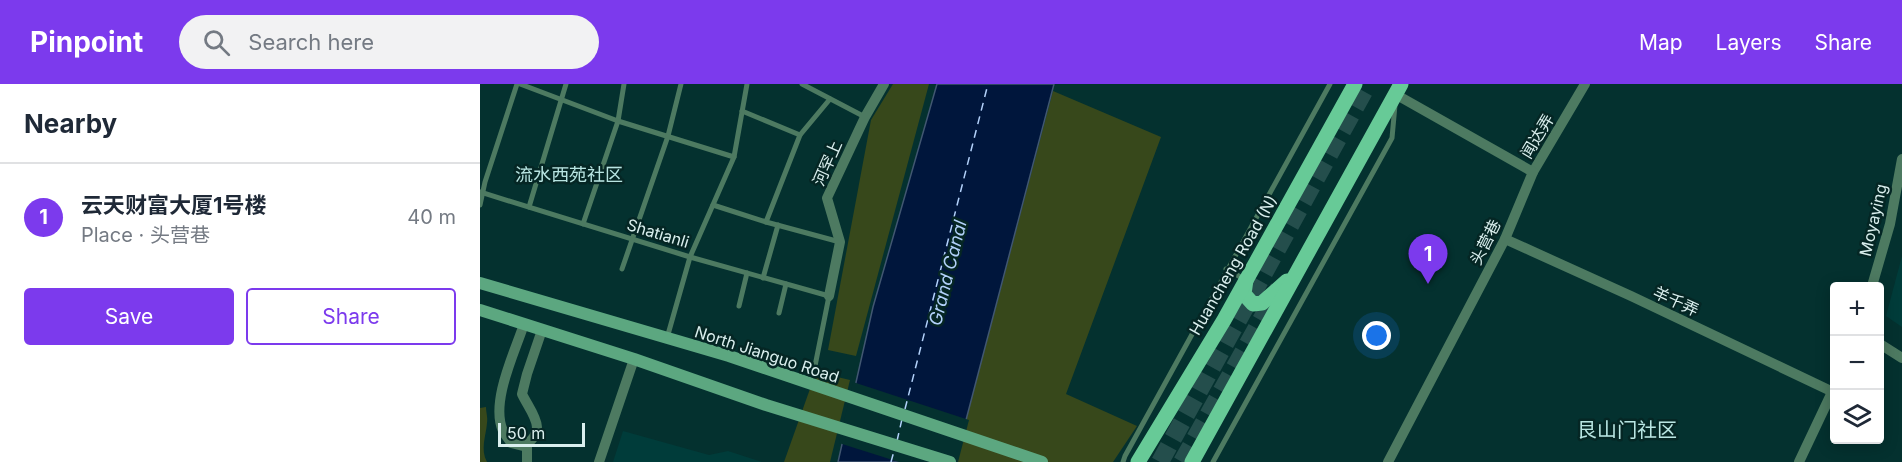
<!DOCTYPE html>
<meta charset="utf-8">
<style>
body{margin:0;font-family:Inter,"Noto Sans SC",sans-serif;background:#f2f2f3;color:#1f2937}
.controls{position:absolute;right:18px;bottom:18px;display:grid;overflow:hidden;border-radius:6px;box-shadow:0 3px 15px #0003}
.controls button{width:54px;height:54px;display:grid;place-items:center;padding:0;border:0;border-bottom:2px solid #e0e1e3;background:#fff;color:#1f2937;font:30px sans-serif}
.scale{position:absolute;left:18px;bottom:15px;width:87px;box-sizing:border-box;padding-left:6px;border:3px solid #daefee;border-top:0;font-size:16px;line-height:21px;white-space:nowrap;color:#daefee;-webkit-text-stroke:4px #052624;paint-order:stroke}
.you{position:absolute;left:897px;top:252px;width:21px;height:21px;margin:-15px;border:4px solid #fff;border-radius:50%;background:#1a73e8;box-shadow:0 0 0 9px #1a73e833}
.badge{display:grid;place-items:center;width:39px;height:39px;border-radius:50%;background:#7c3aed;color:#fff;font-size:20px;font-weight:700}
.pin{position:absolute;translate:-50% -50px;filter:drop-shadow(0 2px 3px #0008)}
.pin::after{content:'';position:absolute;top:32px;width:21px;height:18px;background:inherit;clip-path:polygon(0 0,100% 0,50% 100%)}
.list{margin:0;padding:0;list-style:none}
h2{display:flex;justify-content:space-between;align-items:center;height:78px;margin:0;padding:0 24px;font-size:26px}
h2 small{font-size:20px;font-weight:400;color:#747a83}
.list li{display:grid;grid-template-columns:39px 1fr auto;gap:18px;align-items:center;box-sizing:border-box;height:108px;padding:0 24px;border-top:2px solid #e0e1e3}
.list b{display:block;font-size:22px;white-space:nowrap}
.list p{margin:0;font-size:20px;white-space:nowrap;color:#747a83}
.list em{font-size:20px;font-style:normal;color:#747a83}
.actions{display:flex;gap:12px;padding:18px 24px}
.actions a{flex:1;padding:14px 0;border:2px solid #7c3aed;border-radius:6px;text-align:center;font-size:21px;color:#7c3aed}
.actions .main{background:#7c3aed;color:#fff}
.icon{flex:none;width:33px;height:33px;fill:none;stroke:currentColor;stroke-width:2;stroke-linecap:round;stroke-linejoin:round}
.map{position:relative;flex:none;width:1422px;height:378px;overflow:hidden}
header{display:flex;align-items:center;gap:36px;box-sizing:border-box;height:84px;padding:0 30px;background:#7c3aed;color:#fff}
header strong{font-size:28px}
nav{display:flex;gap:33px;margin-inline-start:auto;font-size:21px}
.search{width:420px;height:54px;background:#f2f2f3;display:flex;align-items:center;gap:15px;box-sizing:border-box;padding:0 21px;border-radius:33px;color:#747a83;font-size:22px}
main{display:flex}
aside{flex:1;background:#fff}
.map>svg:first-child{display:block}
.built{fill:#003c3a}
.green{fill:#37481b}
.water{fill:#00163c;stroke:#415771;stroke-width:1.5}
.pier{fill:#04312f}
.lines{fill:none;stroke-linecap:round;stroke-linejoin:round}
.ferry{stroke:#b2d1fa;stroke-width:1.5;stroke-dasharray:8 6;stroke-linecap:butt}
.highway-tunnel{stroke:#244e4c;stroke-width:18;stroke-dasharray:18 9;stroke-linecap:butt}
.lane{stroke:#4d7a61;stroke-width:5}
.street{stroke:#4d7a61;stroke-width:10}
.secondary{stroke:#5ca780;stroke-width:12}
.primary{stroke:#67ca97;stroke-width:15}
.labels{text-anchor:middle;stroke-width:5;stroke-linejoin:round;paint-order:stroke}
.street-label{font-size:16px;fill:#daefee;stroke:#052624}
.neighbourhood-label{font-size:18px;fill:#b8e5e2;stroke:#052624}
.water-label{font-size:18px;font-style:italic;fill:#b2d1fa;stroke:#052624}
.quarter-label{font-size:20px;fill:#b8e5e2;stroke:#052624}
</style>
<header>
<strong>Pinpoint</strong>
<div class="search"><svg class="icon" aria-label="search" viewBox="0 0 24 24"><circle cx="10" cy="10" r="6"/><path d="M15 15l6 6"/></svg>Search here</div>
<nav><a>Map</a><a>Layers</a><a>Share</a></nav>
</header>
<main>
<aside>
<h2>Nearby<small></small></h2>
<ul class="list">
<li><span class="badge">1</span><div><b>云天财富大厦1号楼</b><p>Place · 头营巷</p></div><em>40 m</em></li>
</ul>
<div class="actions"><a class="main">Save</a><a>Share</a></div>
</aside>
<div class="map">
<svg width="1422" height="378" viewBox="0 0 1422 378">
<rect width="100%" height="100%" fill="#04312f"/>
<!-- built -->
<g class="built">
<polygon points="1422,172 1422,243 1406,232"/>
<polygon points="143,347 229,371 248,367 282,378 133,378"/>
</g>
<!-- green -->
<g class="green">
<polygon points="413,0 449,0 376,272 348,266 391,36"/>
<polygon points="573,7 681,53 586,310 657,342 633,378 475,378"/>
<polygon points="336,288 370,296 350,378 304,378"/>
<path d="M6 323C6 328 8 334 7 339 6 352 0 365 7 378H0V324Z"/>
</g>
<!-- water -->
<polygon class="water" points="457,0 574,0 475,378 358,378 393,223"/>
<!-- pier -->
<polygon class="pier" points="373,298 489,336 478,378 419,378 359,359"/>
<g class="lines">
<!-- ferry -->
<g class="ferry">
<polyline points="425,325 508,0"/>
<polyline points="417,357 422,335"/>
<polyline points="411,378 414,367"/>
</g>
<!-- highway-tunnel -->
<g class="highway-tunnel">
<polyline points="680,378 888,0"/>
<polyline points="702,378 799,204"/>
</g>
<!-- lane -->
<g class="lane">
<polyline points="40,0 138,37 254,73"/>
<polyline points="322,0 385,33"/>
<polyline points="320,51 350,15"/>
<polyline points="0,108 210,173 349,212 335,282"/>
<polyline points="0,121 5,98 37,0"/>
<polyline points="233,121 286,138 320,51 262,27"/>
<polyline points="49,123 86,0"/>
<polyline points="286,138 360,158"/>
<polyline points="103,140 138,37 144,0"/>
<polyline points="142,185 188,52 201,0"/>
<polyline points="746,185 766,196"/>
<polyline points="283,194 298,141"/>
<polyline points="259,222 267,189"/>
<polyline points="299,229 306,200"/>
<polyline points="187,254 210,173 254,73 267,0"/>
<polyline points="643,378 645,372 850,0"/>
<polyline points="733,378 912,54 915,21"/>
</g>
<!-- street -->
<g class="street">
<polyline points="1053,88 1105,0"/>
<polyline points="1025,155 1151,212 1353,308"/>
<polyline points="1392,202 1410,140 1422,75"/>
<polyline points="349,212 360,158 347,114 385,33 404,0"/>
<path d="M44 240C35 268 10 318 23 347 25 351 29 355 31 359L43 362C70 347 51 329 42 310L47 290 62 246"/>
<polyline points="1400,260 1422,274"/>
<polyline points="47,359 47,378"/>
<polyline points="119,378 154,275"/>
<polyline points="908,378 1025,155 1053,88 915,10"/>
<polyline points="1319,378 1354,304"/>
</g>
<!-- secondary -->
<g class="secondary">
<polyline points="0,199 249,272 562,378"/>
<polyline points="0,226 154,275 286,321 470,378"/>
</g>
<!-- primary -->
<g class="primary">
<polyline points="766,196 764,210 773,220 782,219 807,197"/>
<polyline points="658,378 744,236 875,0"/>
<polyline points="712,378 921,0"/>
</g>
</g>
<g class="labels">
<!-- street labels -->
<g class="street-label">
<text transform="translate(1057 52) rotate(-59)" y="6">闻达弄</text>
<text transform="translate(347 79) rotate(-66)" y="6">河罕上</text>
<text transform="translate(1393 136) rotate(-77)" y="6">Moyaying</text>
<text transform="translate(178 149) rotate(17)" y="6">Shatianli</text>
<text transform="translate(1005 158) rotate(-64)" y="6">头营巷</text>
<text transform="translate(753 181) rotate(-60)" y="6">Huancheng Road (N)</text>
<text transform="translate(1196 217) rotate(25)" y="6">羊千弄</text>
<text transform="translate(287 270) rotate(18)" y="6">North Jianguo Road</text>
</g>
<!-- neighbourhood labels -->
<g class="neighbourhood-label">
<text x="89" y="97">流水西苑社区</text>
</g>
<!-- water labels -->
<g class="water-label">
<text transform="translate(468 189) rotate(-76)" y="6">Grand Canal</text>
</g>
<!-- quarter labels -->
<g class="quarter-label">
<text x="1147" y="353">艮山门社区</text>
</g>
</g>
</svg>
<div class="controls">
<button>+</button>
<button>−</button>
<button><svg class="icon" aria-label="layers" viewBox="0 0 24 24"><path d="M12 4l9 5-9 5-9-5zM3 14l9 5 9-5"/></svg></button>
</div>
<div class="scale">50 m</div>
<div class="you"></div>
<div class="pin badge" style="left:948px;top:200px">1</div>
</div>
</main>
